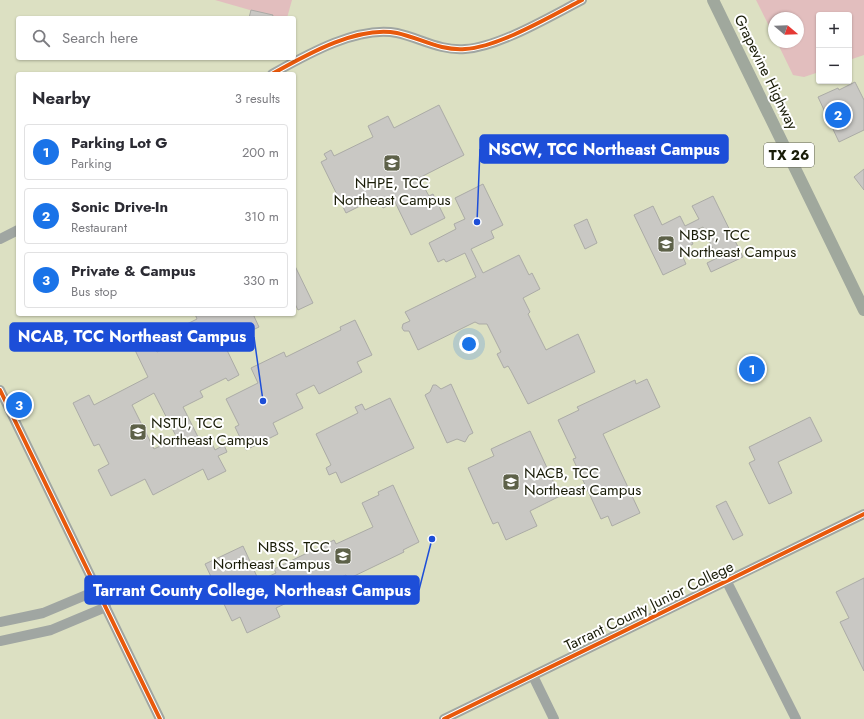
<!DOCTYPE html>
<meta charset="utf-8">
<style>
body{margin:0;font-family:Jost,sans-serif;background:#f7f7f7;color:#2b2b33}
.controls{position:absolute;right:12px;top:12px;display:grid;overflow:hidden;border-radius:4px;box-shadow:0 1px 3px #0004}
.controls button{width:36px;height:36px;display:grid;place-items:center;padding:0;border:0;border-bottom:1px solid #e1e1e2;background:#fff;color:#2b2b33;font:20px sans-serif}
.compass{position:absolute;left:768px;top:12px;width:36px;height:36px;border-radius:50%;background:#fff;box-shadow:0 1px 3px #0004;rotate:109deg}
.you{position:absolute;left:469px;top:344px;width:14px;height:14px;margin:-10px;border:3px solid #fff;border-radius:50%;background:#1a73e8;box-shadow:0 0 0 6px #1a73e833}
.badge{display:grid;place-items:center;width:26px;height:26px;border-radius:50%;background:#1a73e8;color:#fff;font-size:13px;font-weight:700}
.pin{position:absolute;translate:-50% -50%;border:2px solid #fff;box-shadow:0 1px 4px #0006}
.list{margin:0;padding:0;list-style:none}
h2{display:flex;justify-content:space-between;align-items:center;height:52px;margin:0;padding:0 16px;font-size:17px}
h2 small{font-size:13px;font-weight:400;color:#7c7c81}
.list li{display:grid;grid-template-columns:26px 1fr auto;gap:12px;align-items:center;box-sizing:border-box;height:56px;margin:0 8px 8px;padding:0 8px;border:1px solid #e1e1e2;border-radius:4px}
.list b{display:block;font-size:15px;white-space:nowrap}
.list p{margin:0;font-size:13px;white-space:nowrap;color:#7c7c81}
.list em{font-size:13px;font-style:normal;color:#7c7c81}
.icon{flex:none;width:22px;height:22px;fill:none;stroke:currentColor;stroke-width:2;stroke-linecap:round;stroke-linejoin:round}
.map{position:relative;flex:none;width:864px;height:719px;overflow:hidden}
.search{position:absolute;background:#fff;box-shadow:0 1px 3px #0004;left:16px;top:16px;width:280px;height:44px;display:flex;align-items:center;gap:10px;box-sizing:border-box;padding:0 14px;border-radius:4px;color:#7c7c81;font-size:15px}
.panel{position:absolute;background:#fff;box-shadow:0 1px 3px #0004;left:16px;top:72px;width:280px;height:244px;border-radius:4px}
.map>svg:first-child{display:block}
.park{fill:#e2bebe}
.building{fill:#c9c8c4;stroke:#ababa6;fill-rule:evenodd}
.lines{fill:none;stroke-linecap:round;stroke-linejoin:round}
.minor{stroke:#a0a6a2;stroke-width:10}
.major{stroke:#a0a89d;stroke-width:12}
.cycleway-casing{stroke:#fff;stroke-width:6}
.cycleway{stroke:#e8590c;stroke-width:4}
.labels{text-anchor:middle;stroke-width:4;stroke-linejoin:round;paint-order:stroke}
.shield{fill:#fff;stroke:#5e6051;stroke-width:1}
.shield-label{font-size:14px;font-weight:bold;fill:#191c07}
.street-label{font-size:15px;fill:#191c07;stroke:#fff}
.poi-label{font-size:15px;fill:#191c07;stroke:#fff;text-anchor:start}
.leader{fill:none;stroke:#1d4ed8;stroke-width:1.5}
.callout-dot{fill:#1d4ed8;stroke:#fff;stroke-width:1.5}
.callout{fill:#1d4ed8;stroke:#1d4ed8;stroke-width:1.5}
.callout-label{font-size:16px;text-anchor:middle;font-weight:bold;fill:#fff}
</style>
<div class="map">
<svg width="864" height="719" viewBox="0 0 864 719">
<rect width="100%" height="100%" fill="#dce0c2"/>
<!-- park -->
<g class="park">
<polygon points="215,0 292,0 287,18 278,18"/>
<polygon points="756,0 864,0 864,55 849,60 849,15 819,15 819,72 804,77 793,75 777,42 798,42 798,18 774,18 774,36"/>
</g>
<!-- building -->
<g class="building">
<polygon points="251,10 273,15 272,18 249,18"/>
<polygon points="855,82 864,100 864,130 839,142 818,97 838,88 839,90"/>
<polygon points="439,105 464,155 419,178 429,196 433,194 445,218 411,235 395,202 383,208 378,197 346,213 321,162 327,159 324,154 331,150 334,156 373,137 368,126 388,116 394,128"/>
<polygon points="864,169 864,190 854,177"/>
<polygon points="483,184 503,225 491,231 494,238 471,249 483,273 519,255 529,275 532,273 540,289 523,298 530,312 528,314 546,350 578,334 595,372 528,404 511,371 508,366 504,368 497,354 501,352 487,324 479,324 475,322 418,350 409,331 404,331 402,328 403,324 410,321 405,312 476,277 465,253 446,262 444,259 438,262 429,243 456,229 454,224 465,219 455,198"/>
<polygon points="713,196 743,257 711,272 707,263 717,258 703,227 688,234 693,244 680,251 686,264 663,275 634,215 653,206 662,225 680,216 685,226 699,219 692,206"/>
<polygon points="587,219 597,243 585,249 574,225"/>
<polygon points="294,264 313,303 298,310 294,302"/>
<path d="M195 314H253L259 327 224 344 239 375 228 381 226 378 200 391 203 397 183 407 201 443 210 439 215 450 224 445 227 452 218 456 226 471 208 480 203 469 153 495 145 479 111 496 98 470 109 464 99 444 94 446 73 403 89 395 94 405 148 377 134 348 151 340 157 352 186 337 181 327 197 319ZM154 393 177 438 154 449 132 405Z"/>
<polygon points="355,320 372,355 357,362 362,372 319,394 314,385 296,394 303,408 273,423 278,434 246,450 235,427 239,425 226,399 258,383 251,368 284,352 286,357 341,330 340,327"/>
<polygon points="647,379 660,407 603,434 640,513 612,526 608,516 601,519 573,459 576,458 558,420 579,410 577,407 635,380 636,384"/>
<polygon points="451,384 473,433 469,435 465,442 457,439 447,443 425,395 430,392 433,385 436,385 441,389"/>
<polygon points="390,398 414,448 341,483 336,472 329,475 326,468 331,465 316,434 358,413 355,407 362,404 365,410"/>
<polygon points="810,417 822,441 778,462 792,493 769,504 749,463 755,460 749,447"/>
<polygon points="530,431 560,496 530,511 537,526 506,540 498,522 493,524 468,468 494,456 491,449"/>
<polygon points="393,485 419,542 403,550 404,552 348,579 346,575 276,608 280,617 247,633 240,617 232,621 205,564 243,546 259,581 276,573 274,569 334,540 336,544 373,527 362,503 379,495 378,492"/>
<polygon points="726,501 743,535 733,540 716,506"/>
<polygon points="864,578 864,671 840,622 849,618 836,592"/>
</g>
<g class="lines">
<!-- minor -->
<g class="minor">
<path d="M272 74C306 55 358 25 397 33 420 38 440 51 465 49 499 47 551 16 582 0"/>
<polyline points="0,239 18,230"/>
<polyline points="0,390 160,719"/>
<polyline points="727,582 796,719"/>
<polyline points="0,622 43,613 98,590"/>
<polyline points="0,641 51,630 106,607"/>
<polyline points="533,676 554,719"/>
<polyline points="444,719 864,514"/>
</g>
<!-- major -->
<polyline class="major" points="713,0 864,310"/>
<!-- cycleway casing -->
<g class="cycleway-casing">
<g id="cycleway">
<path d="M272 74C306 55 358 25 397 33 420 38 440 51 465 49 499 47 551 16 582 0"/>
<polyline points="0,390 160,719"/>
<polyline points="444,719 864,514"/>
</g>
</g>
<!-- cycleway -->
<use href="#cycleway" class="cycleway"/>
</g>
<!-- icons -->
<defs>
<g id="university-square" transform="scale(0.9)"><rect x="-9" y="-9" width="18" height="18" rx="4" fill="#5d6148" stroke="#fff"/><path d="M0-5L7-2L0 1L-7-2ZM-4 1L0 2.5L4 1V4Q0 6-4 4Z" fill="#fff"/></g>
</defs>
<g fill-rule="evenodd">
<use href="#university-square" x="392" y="163"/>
<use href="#university-square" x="666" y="244"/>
<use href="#university-square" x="138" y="432"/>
<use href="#university-square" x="511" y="482"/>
<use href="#university-square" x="343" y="556"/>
</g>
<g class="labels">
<!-- shield labels -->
<rect class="shield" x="764" y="143" width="50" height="24" rx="3"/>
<g class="shield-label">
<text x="789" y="160">TX 26</text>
</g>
<!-- street labels -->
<g class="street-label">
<text transform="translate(766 72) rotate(64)" y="5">Grapevine Highway</text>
<text transform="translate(649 606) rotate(-26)" y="5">Tarrant County Junior College</text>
</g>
<!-- poi labels -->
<g class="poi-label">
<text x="392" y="188" text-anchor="middle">NHPE, TCC<tspan x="392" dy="17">Northeast Campus</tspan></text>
<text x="679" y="240">NBSP, TCC<tspan x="679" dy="17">Northeast Campus</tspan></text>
<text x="151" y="428">NSTU, TCC<tspan x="151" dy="17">Northeast Campus</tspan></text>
<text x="524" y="478">NACB, TCC<tspan x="524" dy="17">Northeast Campus</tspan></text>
<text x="330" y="552" text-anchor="end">NBSS, TCC<tspan x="330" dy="17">Northeast Campus</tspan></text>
</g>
</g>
<!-- callouts -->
<path class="leader" d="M477 222L480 149M263 401L254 337M432 539L419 590"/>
<g class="callout-dot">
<circle cx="477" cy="222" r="4"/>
<circle cx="263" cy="401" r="4"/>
<circle cx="432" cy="539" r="4"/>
</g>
<g class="callout">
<rect x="480" y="135" width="248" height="28" rx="4"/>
<rect x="10" y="323" width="244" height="28" rx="4"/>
<rect x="85" y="576" width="334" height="28" rx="4"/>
</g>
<g class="callout-label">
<text x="604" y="155">NSCW, TCC Northeast Campus</text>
<text x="132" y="342">NCAB, TCC Northeast Campus</text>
<text x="252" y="596">Tarrant County College, Northeast Campus</text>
</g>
</svg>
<div class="controls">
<button>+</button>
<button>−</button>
</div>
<svg class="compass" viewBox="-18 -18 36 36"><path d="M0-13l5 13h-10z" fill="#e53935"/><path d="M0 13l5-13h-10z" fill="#7c7c81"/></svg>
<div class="you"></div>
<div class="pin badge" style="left:752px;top:369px">1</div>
<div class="pin badge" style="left:838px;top:115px">2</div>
<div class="pin badge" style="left:19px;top:405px">3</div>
<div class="search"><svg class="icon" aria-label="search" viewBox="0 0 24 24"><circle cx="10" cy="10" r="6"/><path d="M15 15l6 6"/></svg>Search here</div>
<section class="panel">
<h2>Nearby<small>3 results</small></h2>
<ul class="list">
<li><span class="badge">1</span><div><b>Parking Lot G</b><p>Parking</p></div><em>200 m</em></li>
<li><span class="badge">2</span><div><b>Sonic Drive-In</b><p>Restaurant</p></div><em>310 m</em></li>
<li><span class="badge">3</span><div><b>Private &amp; Campus</b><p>Bus stop</p></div><em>330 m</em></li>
</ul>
</section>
</div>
